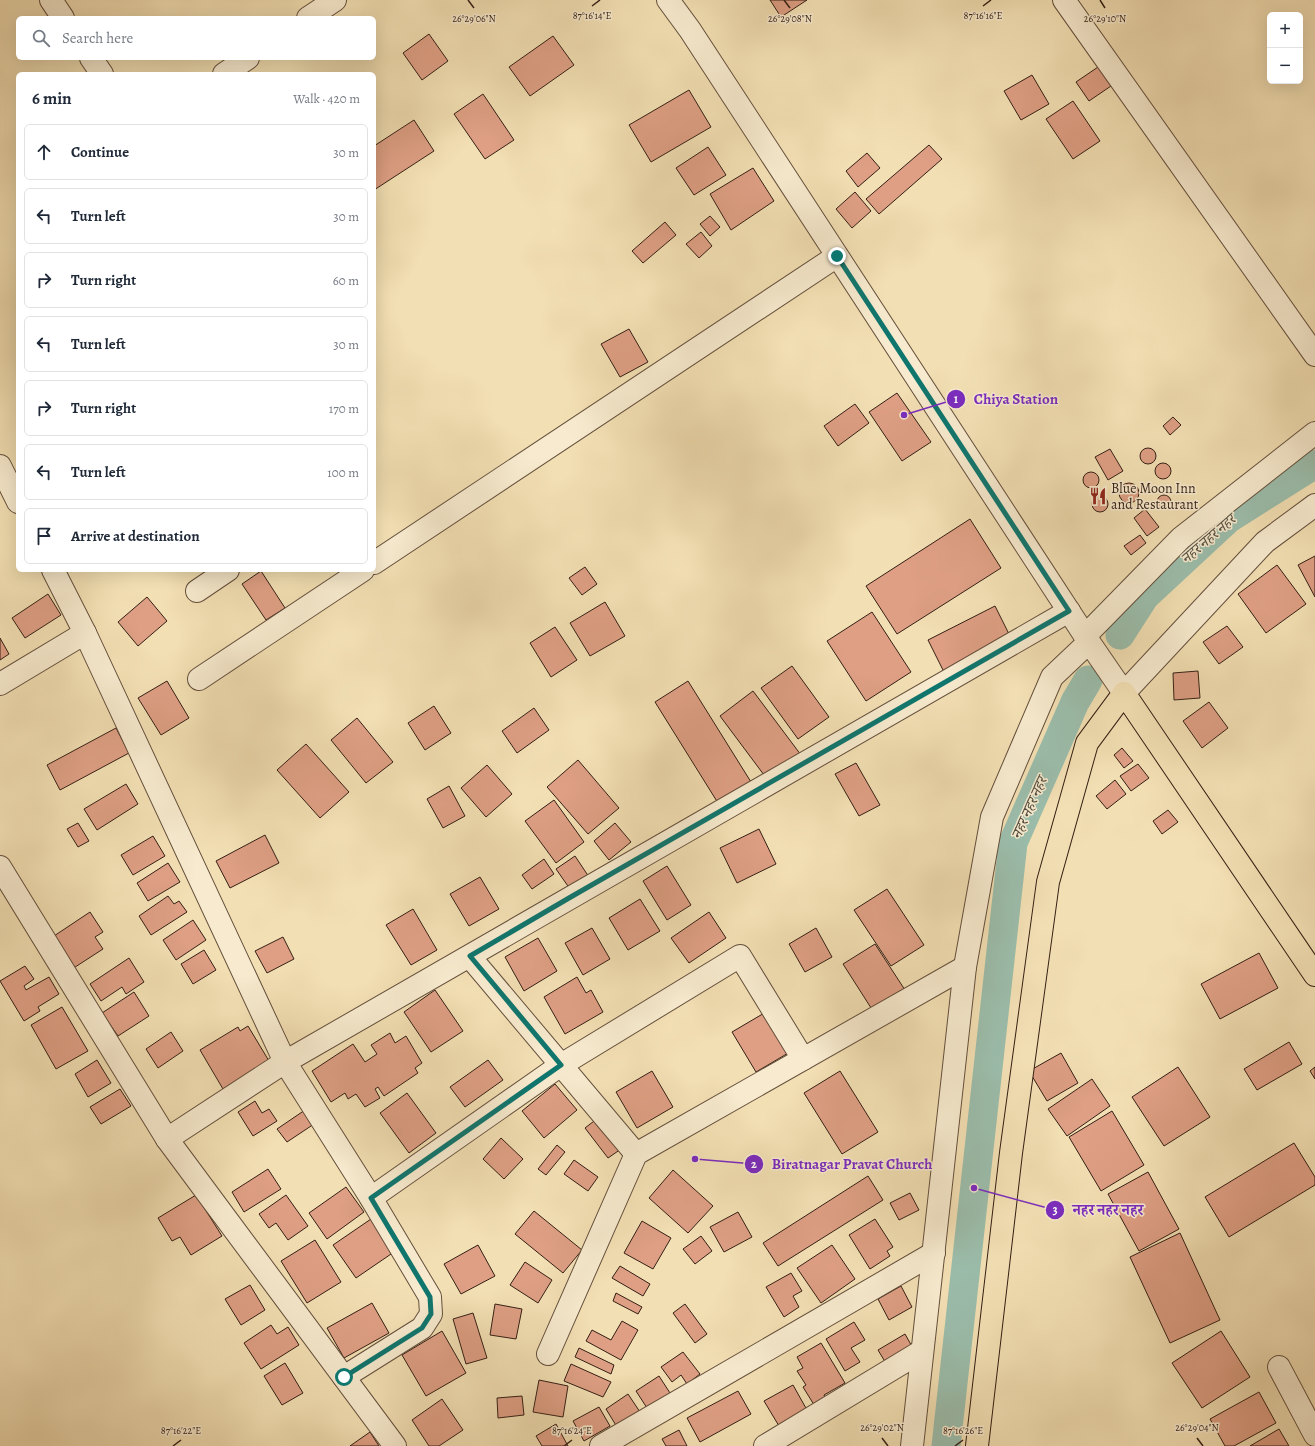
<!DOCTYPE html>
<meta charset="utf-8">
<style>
body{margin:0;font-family:Alegreya,"Noto Serif Devanagari",serif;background:#f2f2f3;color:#1f2937}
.controls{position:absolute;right:12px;top:12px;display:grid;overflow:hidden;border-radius:6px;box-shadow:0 4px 16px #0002}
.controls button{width:36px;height:36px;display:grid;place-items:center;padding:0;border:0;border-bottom:1px solid #e0e1e3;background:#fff;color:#1f2937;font:20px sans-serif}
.stop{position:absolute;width:12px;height:12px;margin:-9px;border:3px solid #0f766e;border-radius:50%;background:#fff}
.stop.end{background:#0f766e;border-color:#fff;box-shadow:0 1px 4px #0008}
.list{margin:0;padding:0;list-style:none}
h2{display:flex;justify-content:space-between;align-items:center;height:52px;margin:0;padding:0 16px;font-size:17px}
h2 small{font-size:13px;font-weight:400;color:#747a83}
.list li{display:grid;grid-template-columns:26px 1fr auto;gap:12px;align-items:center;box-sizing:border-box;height:56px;margin:0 8px 8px;padding:0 8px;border:1px solid #e0e1e3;border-radius:6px}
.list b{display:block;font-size:15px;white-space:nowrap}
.list em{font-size:13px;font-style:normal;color:#747a83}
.icon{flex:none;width:22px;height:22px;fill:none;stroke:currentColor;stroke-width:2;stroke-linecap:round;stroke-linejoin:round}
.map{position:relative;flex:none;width:1315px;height:1446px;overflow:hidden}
.search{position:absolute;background:#fff;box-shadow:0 4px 16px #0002;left:16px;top:16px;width:360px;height:44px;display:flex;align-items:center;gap:10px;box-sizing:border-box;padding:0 14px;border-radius:6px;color:#747a83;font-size:15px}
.panel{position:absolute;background:#fff;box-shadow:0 4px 16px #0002;left:16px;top:72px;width:360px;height:500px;border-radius:6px}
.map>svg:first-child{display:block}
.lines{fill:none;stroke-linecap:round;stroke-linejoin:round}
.canal{stroke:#9bbdab;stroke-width:29}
.building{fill:#de9f84;stroke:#341f14}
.minor-casing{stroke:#644f3c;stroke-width:24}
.major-casing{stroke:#341f14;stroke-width:24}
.minor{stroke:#f7eace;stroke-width:22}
.major{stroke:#f2dfb3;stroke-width:22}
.route{stroke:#0f766e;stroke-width:5}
.ticks{fill:none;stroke:#341f14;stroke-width:1.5}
.labels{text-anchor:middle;stroke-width:3;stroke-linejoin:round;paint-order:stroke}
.poi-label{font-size:14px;fill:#341f14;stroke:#f7eace;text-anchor:start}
.water-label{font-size:15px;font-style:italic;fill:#534e41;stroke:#f7eace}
.ticks-label{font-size:10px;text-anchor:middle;fill:#341f14;stroke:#f7eace;stroke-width:3;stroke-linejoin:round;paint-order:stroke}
.leader{fill:none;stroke:#7b2cbf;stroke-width:1.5}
.callout-dot{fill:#7b2cbf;stroke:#f7eace;stroke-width:1.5}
.mark-label{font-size:12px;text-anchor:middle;font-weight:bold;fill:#fff}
.callout-label{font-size:15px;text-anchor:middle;font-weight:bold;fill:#7b2cbf;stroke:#f7eace;stroke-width:3;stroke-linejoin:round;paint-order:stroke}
</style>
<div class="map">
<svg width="1315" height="1446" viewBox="0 0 1315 1446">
<rect width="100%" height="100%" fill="#f2dfb3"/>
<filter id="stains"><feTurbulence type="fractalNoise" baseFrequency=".005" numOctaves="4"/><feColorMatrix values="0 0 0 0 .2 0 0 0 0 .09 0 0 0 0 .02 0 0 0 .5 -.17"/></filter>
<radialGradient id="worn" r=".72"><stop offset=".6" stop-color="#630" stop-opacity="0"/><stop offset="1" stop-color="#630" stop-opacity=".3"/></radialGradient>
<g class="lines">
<!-- canal -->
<g class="canal">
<polyline points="1120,635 1145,596 1228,519 1315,464"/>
<polyline points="946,1446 1013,843 1075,702 1088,680"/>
</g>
</g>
<!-- building -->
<g class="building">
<polygon points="770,0 807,0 781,17"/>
<polygon points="429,34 448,61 422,80 403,53"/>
<polygon points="553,36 574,65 530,96 509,67"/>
<polygon points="1098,67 1111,86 1089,101 1076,82"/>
<polygon points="1032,75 1049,104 1021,120 1004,91"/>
<polygon points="689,90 711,127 651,162 629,125"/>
<polygon points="483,94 514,140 485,159 454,114"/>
<polygon points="1073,101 1100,141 1073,159 1046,119"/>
<polygon points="414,120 434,151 374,190 374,146"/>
<polygon points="929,145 942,159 879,214 866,199"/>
<polygon points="708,147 726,175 694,195 676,168"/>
<polygon points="867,153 880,168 858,187 846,171"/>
<polygon points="753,168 774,201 731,230 710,194"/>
<polygon points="855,192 871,211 852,228 836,209"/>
<polygon points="710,216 720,227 710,236 700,224"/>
<polygon points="665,222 676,235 643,263 632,251"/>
<polygon points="701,232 712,246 699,258 686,244"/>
<polygon points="629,329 648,362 620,377 601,344"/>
<polygon points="897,393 931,442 902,461 869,412"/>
<polygon points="855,404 869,423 838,446 824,426"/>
<polygon points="1173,417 1181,425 1170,435 1163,426"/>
<circle cx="1148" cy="456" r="8"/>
<polygon points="1110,449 1123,471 1108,480 1095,457"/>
<circle cx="1163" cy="471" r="8"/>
<circle cx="1091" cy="480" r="8"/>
<circle cx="1129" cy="493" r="10"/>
<circle cx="1164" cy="502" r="7"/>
<circle cx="1100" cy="504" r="8"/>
<polygon points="1145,509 1159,527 1147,536 1134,518"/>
<polygon points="970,519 1001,568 897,634 866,586"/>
<polygon points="1140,535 1146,543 1131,555 1124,546"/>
<polygon points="1315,556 1315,597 1298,565"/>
<polygon points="1277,565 1306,604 1266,633 1238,594"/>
<polygon points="585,567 597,584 582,595 569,578"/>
<polygon points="261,571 285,608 266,620 242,584"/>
<polygon points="48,594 61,615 25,638 12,618"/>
<polygon points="147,597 167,621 138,646 118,622"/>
<polygon points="605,602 625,636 590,656 570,623"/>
<polygon points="995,606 1011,638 944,672 928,640"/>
<polygon points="872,612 911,672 866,701 827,641"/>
<polygon points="1227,626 1243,647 1219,664 1203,642"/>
<polygon points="555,627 577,660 551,677 530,643"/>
<polygon points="0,638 9,654 0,660"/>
<polygon points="792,666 829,717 798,739 761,688"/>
<polygon points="1198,671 1200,698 1174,700 1173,673"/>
<polygon points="167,681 189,718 161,735 138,698"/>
<polygon points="688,681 751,782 718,803 655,702"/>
<polygon points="753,691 801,755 767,779 720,716"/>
<polygon points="1209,702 1228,728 1202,748 1183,721"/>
<polygon points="434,706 451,733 425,750 408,723"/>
<polygon points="534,708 549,730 517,753 502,731"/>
<polygon points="357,718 393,762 366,783 331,740"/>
<polygon points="116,728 129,753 60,790 47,765"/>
<polygon points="306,744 349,792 320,818 277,770"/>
<polygon points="1122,748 1133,761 1124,768 1114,755"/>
<polygon points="578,760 619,808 588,834 547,787"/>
<polygon points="856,763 880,805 859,816 835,774"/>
<polygon points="1138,764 1149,778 1131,791 1120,776"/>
<polygon points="487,765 512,794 486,817 461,788"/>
<polygon points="1115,780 1126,794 1107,809 1096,796"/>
<polygon points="126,784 138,804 97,830 84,809"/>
<polygon points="449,786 465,816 443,828 427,799"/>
<polygon points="554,800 584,842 556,863 525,821"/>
<polygon points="1168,810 1178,822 1162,834 1153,821"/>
<polygon points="78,823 89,841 78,847 67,829"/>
<polygon points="615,823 631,842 609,860 594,841"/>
<polygon points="759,829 776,864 737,883 720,848"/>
<polygon points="265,835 279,863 230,888 216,861"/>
<polygon points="153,836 165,856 133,875 121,855"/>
<polygon points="575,856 589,877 570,889 556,869"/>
<polygon points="544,859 554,874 532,889 522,875"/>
<polygon points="168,863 180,882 148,901 137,883"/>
<polygon points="667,866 691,905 667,920 643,881"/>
<polygon points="480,877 499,909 469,926 450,894"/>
<polygon points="887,889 924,945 891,966 854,910"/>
<polygon points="168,896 174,904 179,901 187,912 151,935 139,916"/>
<polygon points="640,899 660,931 628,950 609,918"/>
<polygon points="413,909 437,950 411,965 386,925"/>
<polygon points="90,912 103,932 95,937 103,949 69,971 48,940"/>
<polygon points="709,912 726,938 689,963 671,938"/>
<polygon points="193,920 206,940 176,960 163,940"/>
<polygon points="592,928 610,959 583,975 565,943"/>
<polygon points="816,928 832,957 805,972 789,944"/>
<polygon points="283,937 294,959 267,973 255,951"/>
<polygon points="538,938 557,971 524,991 505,957"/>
<polygon points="875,944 905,990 873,1011 843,964"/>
<polygon points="204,950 216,970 193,984 181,964"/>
<polygon points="1259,953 1278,988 1220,1019 1201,984"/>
<polygon points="129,958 144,982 126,994 122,987 101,1001 90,984"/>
<polygon points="25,966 34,979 24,986 26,990 49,977 59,994 38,1007 40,1011 24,1021 0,981"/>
<polygon points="577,977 586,993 591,990 603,1012 565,1034 544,997"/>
<polygon points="435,990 463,1031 431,1052 404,1012"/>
<polygon points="134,992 149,1016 118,1036 102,1013"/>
<polygon points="62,1007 88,1051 56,1069 31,1025"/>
<polygon points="766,1012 790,1052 756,1072 732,1032"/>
<polygon points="248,1026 269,1061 223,1089 200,1050 238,1027 240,1031"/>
<polygon points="171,1032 183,1051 158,1068 146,1049"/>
<polygon points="390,1033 395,1043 406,1036 422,1063 415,1068 418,1073 384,1096 378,1087 375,1089 380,1098 365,1107 356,1094 348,1099 345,1093 331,1102 312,1071 353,1044 365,1062 377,1054 371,1045"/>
<polygon points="1289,1042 1302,1064 1257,1090 1244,1069"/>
<polygon points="1061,1053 1078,1083 1047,1101 1029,1071"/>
<polygon points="97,1060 111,1083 88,1097 75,1074"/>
<polygon points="488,1060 503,1080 465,1107 450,1087"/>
<polygon points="1178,1067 1210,1117 1164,1146 1132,1097"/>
<polygon points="1315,1067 1315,1079 1310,1071"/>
<polygon points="652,1071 673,1107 637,1128 616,1092"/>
<polygon points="840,1071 878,1132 842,1154 804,1093"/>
<polygon points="1092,1079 1110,1106 1067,1136 1048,1109"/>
<polygon points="555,1084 577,1110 544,1138 522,1111"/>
<polygon points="120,1089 131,1106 101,1124 90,1107"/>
<polygon points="407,1093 436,1133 409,1153 380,1113"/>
<polygon points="255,1101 262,1113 269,1109 277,1121 253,1136 238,1112"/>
<polygon points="305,1110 314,1124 287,1142 277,1129"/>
<polygon points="1112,1111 1144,1165 1101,1191 1069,1137"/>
<polygon points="598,1118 621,1149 608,1158 585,1128"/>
<polygon points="501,1138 523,1159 504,1179 483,1159"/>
<polygon points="1294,1143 1315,1177 1315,1185 1229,1237 1205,1197"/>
<polygon points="557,1145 565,1152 546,1175 538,1169"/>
<polygon points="574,1160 598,1177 588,1191 564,1174"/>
<polygon points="268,1169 281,1189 244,1212 232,1192"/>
<polygon points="673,1170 713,1206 688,1233 649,1198"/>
<polygon points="1148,1172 1179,1229 1139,1251 1108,1194"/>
<polygon points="868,1176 883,1200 778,1266 763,1243"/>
<polygon points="346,1187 364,1212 327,1239 309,1213"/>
<polygon points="910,1193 919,1210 899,1220 890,1203"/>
<polygon points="196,1195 222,1236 191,1255 180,1237 172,1241 158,1218"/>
<polygon points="286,1195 308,1226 288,1240 276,1223 269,1228 259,1214"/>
<polygon points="534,1211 582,1250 563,1273 515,1234"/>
<polygon points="738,1212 752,1237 724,1252 710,1227"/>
<polygon points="371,1219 394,1252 356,1278 333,1245"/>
<polygon points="875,1219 893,1247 887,1251 890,1256 870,1269 849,1235"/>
<polygon points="642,1221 671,1238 653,1269 624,1253"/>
<polygon points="1180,1233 1220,1320 1170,1343 1130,1257"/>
<polygon points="701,1236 712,1251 695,1264 683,1249"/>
<polygon points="315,1240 341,1282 307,1303 281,1261"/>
<polygon points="478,1245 495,1276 461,1294 444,1264"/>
<polygon points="832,1245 855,1279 821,1303 797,1268"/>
<polygon points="525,1262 552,1280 538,1303 510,1285"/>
<polygon points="620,1266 650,1284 643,1296 612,1278"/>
<polygon points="791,1273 802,1291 793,1296 799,1307 784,1317 766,1287"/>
<polygon points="250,1285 265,1310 241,1325 225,1299"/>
<polygon points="901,1286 912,1307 889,1320 878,1299"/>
<polygon points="616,1293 642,1307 638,1314 613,1301"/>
<polygon points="372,1303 389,1333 344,1358 327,1328"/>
<polygon points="495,1304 522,1309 516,1339 490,1335"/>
<polygon points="685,1304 707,1334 695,1343 673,1313"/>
<polygon points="473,1313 487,1358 466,1364 453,1319"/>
<polygon points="622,1321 638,1330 621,1360 586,1341 592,1330 611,1340"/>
<polygon points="854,1322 865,1340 851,1348 860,1362 845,1371 826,1339"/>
<polygon points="271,1325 277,1334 288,1327 299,1345 261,1369 244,1343"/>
<polygon points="442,1331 466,1373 426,1396 402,1355"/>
<polygon points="1221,1331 1250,1377 1202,1408 1172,1363"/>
<polygon points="905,1334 914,1350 887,1365 878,1350"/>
<polygon points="821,1343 845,1383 824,1395 827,1401 816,1408 803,1387 806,1385 797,1371 803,1368 797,1357"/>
<polygon points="579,1348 614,1365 611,1374 575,1357"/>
<polygon points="683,1352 700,1374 687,1384 681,1375 672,1382 661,1367"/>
<polygon points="285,1363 303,1393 282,1405 264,1376"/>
<polygon points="571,1364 611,1382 603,1397 564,1381"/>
<polygon points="659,1376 670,1393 647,1408 636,1391"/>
<polygon points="539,1380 568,1386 563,1417 533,1412"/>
<polygon points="793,1385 807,1410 779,1426 764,1401"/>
<polygon points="738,1391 751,1414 700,1442 687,1418"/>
<polygon points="1259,1392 1276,1423 1234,1446 1225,1446 1210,1419"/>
<polygon points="628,1394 640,1412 617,1427 606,1409"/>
<polygon points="522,1396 524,1415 498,1418 497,1398"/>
<polygon points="442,1399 463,1430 439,1446 429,1446 412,1420"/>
<polygon points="599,1407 610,1426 584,1441 573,1421"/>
<polygon points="556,1424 568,1446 542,1446 536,1436"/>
<polygon points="1279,1429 1289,1446 1250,1446"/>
<polygon points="679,1430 687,1446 666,1446 662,1439"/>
<polygon points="370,1432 379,1446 350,1446"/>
</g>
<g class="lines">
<!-- minor casing -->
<g class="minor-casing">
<g id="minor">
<polyline points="51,0 63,18"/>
<polyline points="668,0 690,30 1089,642 1124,693 1265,542 1315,505"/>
<polyline points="1064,0 1315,355"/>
<polyline points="308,18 335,0"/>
<polyline points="91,58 102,74"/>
<polyline points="224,74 248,58"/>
<polyline points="0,466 18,502"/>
<polyline points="374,563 837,256"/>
<polyline points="53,570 85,633 285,1062 371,1198 430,1297 431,1314 422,1328 344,1377"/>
<polyline points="197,591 228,570"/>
<polyline points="1085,636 1181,538 1315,433"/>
<polyline points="199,679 363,570"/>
<polyline points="0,684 85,633"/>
<polyline points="0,867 167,1139 395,1446"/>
<polyline points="470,957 636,1154"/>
<polyline points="167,1139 285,1062 1069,611"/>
<polyline points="371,1198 561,1065 740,956 803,1059"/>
<polyline points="548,1354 636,1154 965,967"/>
<polyline points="1279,1367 1315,1435"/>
<polyline points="601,1446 934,1253"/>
<polyline points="765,1446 922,1351"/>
<polyline points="912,1446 965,967 992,817 1052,677 1089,642"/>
</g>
</g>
<!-- major casing -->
<g class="major-casing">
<polyline id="major" points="977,1446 1011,1153 1048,882 1087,743 1124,693 1315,975"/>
</g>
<!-- minor -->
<use href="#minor" class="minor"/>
<!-- major -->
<use href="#major" class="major"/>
</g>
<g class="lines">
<!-- route -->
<polyline class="route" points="344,1377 422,1328 431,1314 430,1297 371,1198 561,1065 470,956 569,898 1069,611 837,256"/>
</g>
<!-- ticks -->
<path class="ticks" d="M468 0 474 8M784 0 790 8M1100 0 1105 8M592 6 600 0M983 6 991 0M882 1438 888 1446M1197 1438 1203 1446M173 1446 181 1440M564 1446 572 1440M955 1446 963 1440"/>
<!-- icons -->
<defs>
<g id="restaurant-bare" transform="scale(1.38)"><path d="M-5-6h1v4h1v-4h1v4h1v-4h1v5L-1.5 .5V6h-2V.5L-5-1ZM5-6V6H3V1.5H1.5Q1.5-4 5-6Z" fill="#8f2418" stroke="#f7eace" stroke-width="2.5" paint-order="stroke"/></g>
</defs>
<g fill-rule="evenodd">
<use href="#restaurant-bare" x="1098" y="496"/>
</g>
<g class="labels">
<!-- poi labels -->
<g class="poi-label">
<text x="1111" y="493">Blue Moon Inn<tspan x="1111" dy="16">and Restaurant</tspan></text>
</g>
<!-- water labels -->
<g class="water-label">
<text transform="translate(1208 539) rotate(-41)" y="5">नहर नहर नहर</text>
<text transform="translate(1029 808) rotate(-66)" y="5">नहर नहर नहर</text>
</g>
</g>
<g class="ticks-label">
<text x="592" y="19">87°16'14"E</text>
<text x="983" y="19">87°16'16"E</text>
<text x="474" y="22">26°29'06"N</text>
<text x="790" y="22">26°29'08"N</text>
<text x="1105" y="22">26°29'10"N</text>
<text x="882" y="1431">26°29'02"N</text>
<text x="1197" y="1431">26°29'04"N</text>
<text x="181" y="1434">87°16'22"E</text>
<text x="572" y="1434">87°16'24"E</text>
<text x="963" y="1434">87°16'26"E</text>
</g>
<!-- callouts -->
<path class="leader" d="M904 415L956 399M695 1159L754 1164M974 1188L1055 1210"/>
<g class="callout-dot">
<circle cx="904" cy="415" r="4"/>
<circle cx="695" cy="1159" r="4"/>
<circle cx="974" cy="1188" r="4"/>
<circle cx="956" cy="399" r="10"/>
<circle cx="754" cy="1164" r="10"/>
<circle cx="1055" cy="1210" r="10"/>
</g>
<g class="mark-label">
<text x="956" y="403">1</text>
<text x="754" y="1168">2</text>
<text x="1055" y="1214">3</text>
</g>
<g class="callout-label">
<text x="1016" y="404">Chiya Station</text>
<text x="852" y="1169">Biratnagar Pravat Church</text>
<text x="1108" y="1215">नहर नहर नहर</text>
</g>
<rect width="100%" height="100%" filter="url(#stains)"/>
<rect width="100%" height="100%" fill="url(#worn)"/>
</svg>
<div class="controls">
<button>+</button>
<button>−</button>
</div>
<div class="stop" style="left:344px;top:1377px"></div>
<div class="stop end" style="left:837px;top:256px"></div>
<div class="search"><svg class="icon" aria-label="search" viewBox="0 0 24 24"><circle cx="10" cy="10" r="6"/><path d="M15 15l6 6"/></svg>Search here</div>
<section class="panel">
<h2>6 min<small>Walk · 420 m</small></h2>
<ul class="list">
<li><svg class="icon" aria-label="ahead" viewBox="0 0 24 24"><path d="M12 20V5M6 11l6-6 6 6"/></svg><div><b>Continue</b></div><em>30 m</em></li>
<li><svg class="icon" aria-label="left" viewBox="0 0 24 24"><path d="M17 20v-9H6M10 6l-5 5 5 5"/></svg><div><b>Turn left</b></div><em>30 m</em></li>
<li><svg class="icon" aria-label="right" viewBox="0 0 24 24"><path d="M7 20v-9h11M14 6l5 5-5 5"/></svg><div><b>Turn right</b></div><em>60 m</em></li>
<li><svg class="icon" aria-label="left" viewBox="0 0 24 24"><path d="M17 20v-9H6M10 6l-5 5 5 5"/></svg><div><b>Turn left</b></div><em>30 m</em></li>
<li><svg class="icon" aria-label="right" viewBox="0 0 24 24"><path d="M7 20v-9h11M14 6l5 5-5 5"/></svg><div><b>Turn right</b></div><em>170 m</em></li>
<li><svg class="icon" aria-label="left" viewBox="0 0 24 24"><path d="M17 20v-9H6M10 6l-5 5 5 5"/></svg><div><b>Turn left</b></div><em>100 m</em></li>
<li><svg class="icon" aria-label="arrive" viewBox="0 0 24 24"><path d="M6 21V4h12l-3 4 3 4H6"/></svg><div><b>Arrive at destination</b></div></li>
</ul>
</section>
</div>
